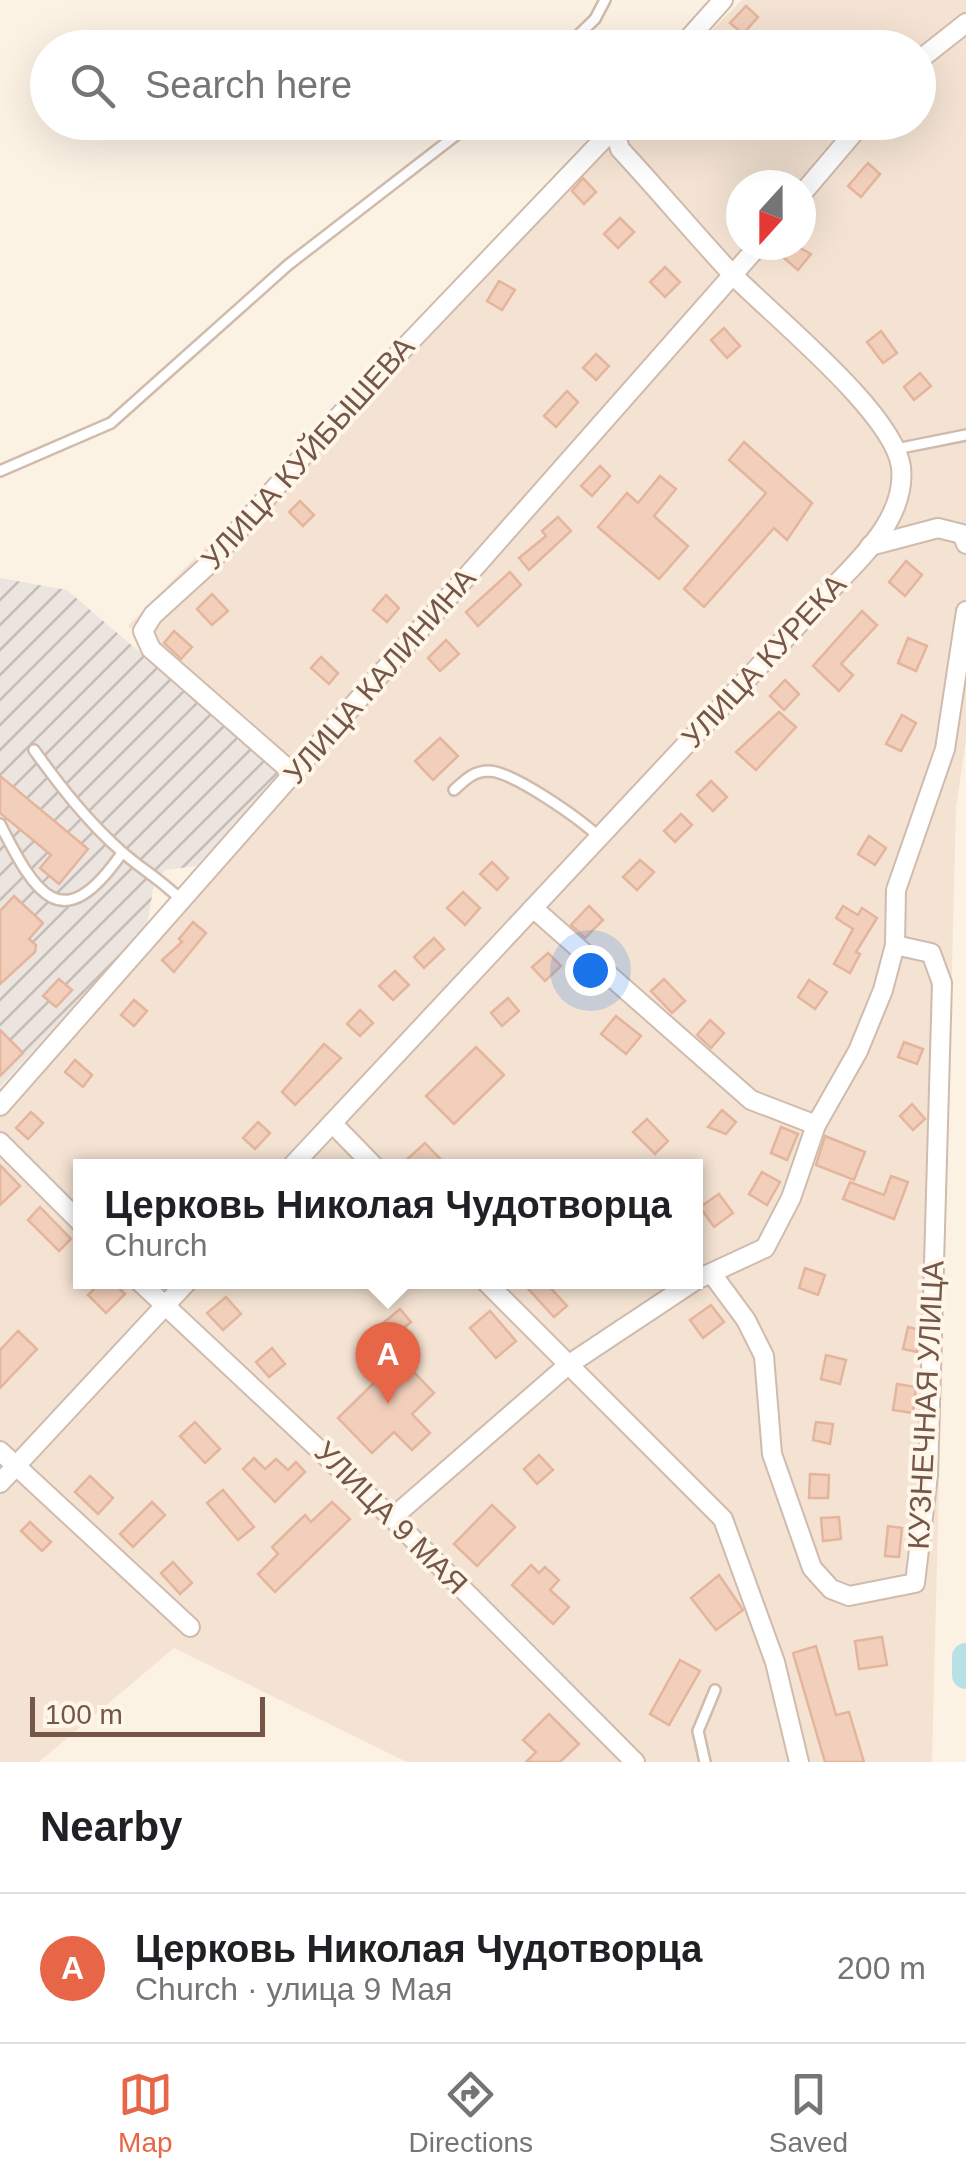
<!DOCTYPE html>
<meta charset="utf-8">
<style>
body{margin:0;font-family:Helvetica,sans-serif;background:#f6f6f6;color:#202124}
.compass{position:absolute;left:726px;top:170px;width:90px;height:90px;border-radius:50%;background:#fff;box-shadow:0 10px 40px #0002;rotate:201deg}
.scale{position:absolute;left:30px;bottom:25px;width:235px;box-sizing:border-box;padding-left:10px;border:5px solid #755749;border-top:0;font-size:28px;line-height:35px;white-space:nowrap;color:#755749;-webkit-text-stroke:8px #fff6ea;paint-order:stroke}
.you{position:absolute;left:590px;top:970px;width:35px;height:35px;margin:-25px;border:8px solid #fff;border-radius:50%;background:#1a73e8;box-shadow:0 0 0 15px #1a73e833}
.badge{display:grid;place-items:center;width:65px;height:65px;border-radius:50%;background:#e76648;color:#fff;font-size:32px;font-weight:700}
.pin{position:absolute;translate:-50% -82px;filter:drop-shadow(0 2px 5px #0008)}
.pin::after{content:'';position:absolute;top:52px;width:35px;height:30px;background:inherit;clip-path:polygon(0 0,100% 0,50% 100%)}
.popup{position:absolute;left:73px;top:1159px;width:630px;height:130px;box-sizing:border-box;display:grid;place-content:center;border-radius:0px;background:#fff;filter:drop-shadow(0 2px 8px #0005);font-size:32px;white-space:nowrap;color:#757577}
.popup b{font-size:38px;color:#202124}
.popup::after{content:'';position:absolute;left:50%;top:100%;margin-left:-20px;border:20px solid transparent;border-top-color:#fff}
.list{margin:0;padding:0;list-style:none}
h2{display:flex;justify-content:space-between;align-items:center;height:130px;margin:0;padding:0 40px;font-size:42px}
h2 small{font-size:32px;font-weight:400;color:#757577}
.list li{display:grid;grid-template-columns:65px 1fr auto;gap:30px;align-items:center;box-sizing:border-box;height:150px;padding:0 40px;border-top:2px solid #e0e0e0}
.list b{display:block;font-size:38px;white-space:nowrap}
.list p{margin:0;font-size:32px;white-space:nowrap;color:#757577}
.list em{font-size:32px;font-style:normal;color:#757577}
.icon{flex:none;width:55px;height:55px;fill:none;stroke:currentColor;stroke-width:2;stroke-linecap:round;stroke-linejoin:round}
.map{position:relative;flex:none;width:966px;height:1762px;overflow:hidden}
.search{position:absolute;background:#fff;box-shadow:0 10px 40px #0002;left:30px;right:30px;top:30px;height:110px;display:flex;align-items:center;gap:25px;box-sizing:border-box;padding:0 35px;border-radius:55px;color:#757577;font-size:38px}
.sheet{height:280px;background:#fff}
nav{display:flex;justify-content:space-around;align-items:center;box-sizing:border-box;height:140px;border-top:2px solid #e0e0e0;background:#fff;font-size:28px;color:#757577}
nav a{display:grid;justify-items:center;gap:5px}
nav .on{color:#e76648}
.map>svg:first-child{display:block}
.residential{fill:#f4e3d2;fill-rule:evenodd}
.industrial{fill:url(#industrial-furrows)}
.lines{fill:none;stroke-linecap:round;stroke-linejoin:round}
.river{stroke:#b8e1e6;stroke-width:28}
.building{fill:#f2cfbb;stroke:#e4b59c;stroke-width:2.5}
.service-casing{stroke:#d0bbad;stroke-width:14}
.minor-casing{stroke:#d0bbad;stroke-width:22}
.service{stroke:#fff;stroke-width:9}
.minor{stroke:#fff;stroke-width:18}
.labels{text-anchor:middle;stroke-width:8;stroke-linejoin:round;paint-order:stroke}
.street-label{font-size:30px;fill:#755749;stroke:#fff6ea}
</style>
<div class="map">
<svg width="966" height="1762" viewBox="0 0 966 1762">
<defs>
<pattern id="industrial-furrows" width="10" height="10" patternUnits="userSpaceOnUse" patternTransform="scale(2.5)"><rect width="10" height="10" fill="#ece4de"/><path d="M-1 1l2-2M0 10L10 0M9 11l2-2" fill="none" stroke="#c4bcb6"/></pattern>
</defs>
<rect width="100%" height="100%" fill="#fcf2e4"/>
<!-- residential -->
<path class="residential" d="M742 0H966V740L956 808 932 1762H407L174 1648 39 1762H0V1100L304 774 128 626 622 123 918 122V48L695 47ZM741 185H801V245H741ZM80 1166H696V1282H80Z"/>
<!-- industrial -->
<polygon class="industrial" points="0,578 67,590 282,774 196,866 165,870 154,883 147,926 0,1087"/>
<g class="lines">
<!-- river -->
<polyline class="river" points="966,1657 966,1675"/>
</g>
<!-- building -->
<g class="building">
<polygon points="746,6 758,17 743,34 730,23"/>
<polygon points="868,163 880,174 861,197 848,186"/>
<polygon points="583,178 596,192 584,204 572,191"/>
<polygon points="620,218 634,232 618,248 604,234"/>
<polygon points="795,245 811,254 798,270 784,258"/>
<polygon points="665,267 680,282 665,297 650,282"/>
<polygon points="499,281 515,290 502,310 487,301"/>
<polygon points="724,328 740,346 727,358 711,340"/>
<polygon points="881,331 897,353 883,363 867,342"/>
<polygon points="596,354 609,366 596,380 583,368"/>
<polygon points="920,373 931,386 914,400 904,387"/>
<polygon points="567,391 578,402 556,427 544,416"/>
<polygon points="744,442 812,503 787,540 774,528 704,607 684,589 766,493 729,460"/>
<polygon points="600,466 610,476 592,496 581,486"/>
<polygon points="660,476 676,489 654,516 688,546 659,579 598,527 627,493 638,503"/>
<polygon points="300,501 314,515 303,526 289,512"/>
<polygon points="558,517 571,531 529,570 519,558 546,536 542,531"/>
<polygon points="906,561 922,575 905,596 889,582"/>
<polygon points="510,572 521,585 478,626 466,612"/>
<polygon points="212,594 228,611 212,625 197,609"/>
<polygon points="386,595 399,608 387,622 373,610"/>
<polygon points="862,611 877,625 841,664 853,675 839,691 813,666"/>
<polygon points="174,631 192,647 181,659 164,643"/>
<polygon points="908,638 927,646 916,671 898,663"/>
<polygon points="446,640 459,654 440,671 428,658"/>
<polygon points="321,657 338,673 329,684 311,668"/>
<polygon points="785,680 799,694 784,710 770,696"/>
<polygon points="779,712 796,727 756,770 736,752"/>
<polygon points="902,715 916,723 901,751 886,744"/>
<polygon points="440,738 458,756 433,780 415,761"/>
<polygon points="0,776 88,849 59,884 40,868 51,855 0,813"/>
<polygon points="711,781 727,797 713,811 697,795"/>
<polygon points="681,814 692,825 675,842 664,831"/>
<polygon points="869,836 886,848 875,865 858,854"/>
<polygon points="640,860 654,872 637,890 623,877"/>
<polygon points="492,862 508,878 497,890 480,874"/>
<polygon points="463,892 480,908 465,925 447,908"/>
<polygon points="14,896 43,923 29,939 36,945 35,952 0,984 0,911"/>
<polygon points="589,906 603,920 585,938 571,925"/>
<polygon points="843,906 858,915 862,908 877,918 856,952 860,954 850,973 834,964 853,929 836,918"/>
<polygon points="193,922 206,933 174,972 162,960 182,942 179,939"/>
<polygon points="434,938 444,949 424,968 414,957"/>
<polygon points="548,953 561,966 545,981 532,967"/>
<polygon points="395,971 409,985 393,1000 379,986"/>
<polygon points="59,979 72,990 56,1007 43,996"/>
<polygon points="664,979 685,1001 672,1013 651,991"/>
<polygon points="809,980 827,992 815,1009 798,997"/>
<polygon points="508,998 519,1011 502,1026 491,1013"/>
<polygon points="134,1000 147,1011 134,1026 121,1015"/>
<polygon points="360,1010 373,1023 360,1036 347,1024"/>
<polygon points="616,1016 641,1036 626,1054 601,1034"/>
<polygon points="710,1020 724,1033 711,1048 697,1035"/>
<polygon points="0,1030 23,1053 0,1076"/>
<polygon points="904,1042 923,1049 917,1064 898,1057"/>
<polygon points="324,1044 341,1058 295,1105 282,1092"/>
<polygon points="476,1047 504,1075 454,1124 426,1096"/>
<polygon points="75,1060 92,1075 83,1087 65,1072"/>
<polygon points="912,1104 925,1119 913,1130 900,1116"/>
<polygon points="722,1110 736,1122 726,1134 708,1127"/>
<polygon points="31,1112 43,1123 28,1139 16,1128"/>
<polygon points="647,1119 668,1141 655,1154 633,1132"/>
<polygon points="258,1122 270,1133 255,1149 243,1138"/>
<polygon points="781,1127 798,1134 787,1160 771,1153"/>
<polygon points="825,1136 865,1152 854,1180 816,1165"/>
<polygon points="425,1143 447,1166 400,1166"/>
<polygon points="0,1165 20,1186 0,1205"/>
<polygon points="762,1172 780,1182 767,1205 749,1194"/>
<polygon points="891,1176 908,1182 894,1219 843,1199 850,1182 884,1195"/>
<polygon points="719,1194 733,1213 714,1227 700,1207"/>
<polygon points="40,1207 71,1239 59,1251 28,1220"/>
<polygon points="805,1268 825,1275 818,1295 799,1288"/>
<polygon points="101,1282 113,1282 125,1294 106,1313 88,1295"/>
<polygon points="522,1282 545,1282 567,1306 554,1317"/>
<polygon points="226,1297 241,1314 223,1330 207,1313"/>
<polygon points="711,1305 724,1322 703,1338 690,1320"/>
<polygon points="400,1309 411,1322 386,1342 376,1329"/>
<polygon points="490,1311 516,1341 496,1358 470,1328"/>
<polygon points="908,1327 920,1330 917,1352 903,1349"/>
<polygon points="18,1331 37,1349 0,1388 0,1350"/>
<polygon points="272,1348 285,1364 269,1377 256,1362"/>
<polygon points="826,1355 846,1360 840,1384 821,1379"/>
<polygon points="411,1369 434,1393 412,1414 430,1433 412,1450 394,1432 372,1453 338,1418 382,1375 393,1386"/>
<polygon points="897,1384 916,1387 913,1413 893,1410"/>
<polygon points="195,1422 220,1449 205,1463 180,1436"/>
<polygon points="816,1422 833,1424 830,1444 813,1440"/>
<polygon points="539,1455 553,1470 537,1484 524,1469"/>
<polygon points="254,1458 265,1469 276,1459 288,1470 296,1462 305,1472 275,1502 243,1469"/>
<polygon points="810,1474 829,1475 828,1498 809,1498"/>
<polygon points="90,1476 113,1498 98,1514 75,1492"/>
<polygon points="223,1490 254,1527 238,1540 207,1503"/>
<polygon points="152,1502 165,1515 133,1547 120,1534"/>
<polygon points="332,1502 350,1519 275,1592 258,1574 278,1554 272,1547 305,1515 311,1522"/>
<polygon points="492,1505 515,1527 477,1566 454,1544"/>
<polygon points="839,1517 841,1539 823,1541 821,1518"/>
<polygon points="30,1522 51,1542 42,1551 21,1531"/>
<polygon points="888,1526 902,1528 899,1557 885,1556"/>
<polygon points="173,1562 192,1583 180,1594 161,1573"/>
<polygon points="531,1565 539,1573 545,1567 559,1580 550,1590 569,1607 553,1624 512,1585"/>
<polygon points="719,1575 743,1610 716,1630 691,1598"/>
<polygon points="882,1637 887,1665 859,1669 855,1641"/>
<polygon points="816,1646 836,1715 849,1712 864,1762 825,1762 793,1653"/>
<polygon points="680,1660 700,1671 669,1725 650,1714"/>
<polygon points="549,1714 579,1744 560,1762 526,1762 536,1752 523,1740"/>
</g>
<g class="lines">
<!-- service casing -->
<g class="service-casing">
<g id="service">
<polyline points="565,48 595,19 605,0"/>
<polyline points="896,449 966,435"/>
<polyline points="0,471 111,423 288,265 473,122"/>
<path d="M34 750C60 786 87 821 121 851 141 869 163 881 182 901"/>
<path d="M454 790C465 780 473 771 489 771 514 772 580 819 599 837"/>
<path d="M0 824C36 895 62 939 122 853"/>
<polyline points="705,1762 698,1731 715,1690"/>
</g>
</g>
<!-- minor casing -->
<g class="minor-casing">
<g id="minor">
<polyline points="680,48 723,0"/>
<polyline points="918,61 966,23"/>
<polyline points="801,195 863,122"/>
<polyline points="870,546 938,528 962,534 966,544"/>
<polyline points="294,774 151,649 143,631 153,615 208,565 323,433 618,124"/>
<polyline points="533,908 751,1100 816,1125"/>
<polyline points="0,1106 759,245"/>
<polyline points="332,1123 374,1166"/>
<polyline points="0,1142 80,1222"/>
<path d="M292 1166 821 600C854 564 907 521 901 467 894 413 772 315 732 274 694 233 658 190 620 149L614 129"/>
<polyline points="712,1274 746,1320 764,1356 772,1454 812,1568 831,1589 849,1596 915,1583 928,1475 942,983 931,953 895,945"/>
<polyline points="696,1280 765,1248 791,1198 816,1125 858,1051 883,990 895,945 896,890 945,749 966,611"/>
<polyline points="140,1282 392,1518 635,1762"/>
<polyline points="486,1282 723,1519 775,1662 799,1762"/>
<polyline points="0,1451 190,1627"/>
<polyline points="0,1483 187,1282"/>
<polyline points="392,1518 568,1365 693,1282"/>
</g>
</g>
<!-- service -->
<use href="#service" class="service"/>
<!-- minor -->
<use href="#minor" class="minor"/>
</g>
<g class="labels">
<!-- street labels -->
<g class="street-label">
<text transform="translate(308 453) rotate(-48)" y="10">УЛИЦА КУЙБЫШЕВА</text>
<text transform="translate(764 661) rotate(-47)" y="10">УЛИЦА КУРЕКА</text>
<text transform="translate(380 676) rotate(-49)" y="10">УЛИЦА КАЛИНИНА</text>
<text transform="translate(926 1405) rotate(-87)" y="10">КУЗНЕЧНАЯ УЛИЦА</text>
<text transform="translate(391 1518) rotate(45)" y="10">УЛИЦА 9 МАЯ</text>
</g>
</g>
</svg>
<svg class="compass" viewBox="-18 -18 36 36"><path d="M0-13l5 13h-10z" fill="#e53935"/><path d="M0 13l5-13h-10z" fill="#757577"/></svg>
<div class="scale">100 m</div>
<div class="you"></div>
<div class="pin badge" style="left:388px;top:1404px">A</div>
<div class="popup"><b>Церковь Николая Чудотворца</b>Church</div>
<div class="search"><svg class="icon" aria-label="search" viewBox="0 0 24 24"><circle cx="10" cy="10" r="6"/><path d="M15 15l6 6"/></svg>Search here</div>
</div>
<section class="sheet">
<h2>Nearby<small></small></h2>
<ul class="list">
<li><span class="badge">A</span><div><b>Церковь Николая Чудотворца</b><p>Church · улица 9 Мая</p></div><em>200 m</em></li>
</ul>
</section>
<nav>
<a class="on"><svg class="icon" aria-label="map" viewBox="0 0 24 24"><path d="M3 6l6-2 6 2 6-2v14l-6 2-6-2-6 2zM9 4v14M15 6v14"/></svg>Map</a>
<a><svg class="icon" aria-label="directions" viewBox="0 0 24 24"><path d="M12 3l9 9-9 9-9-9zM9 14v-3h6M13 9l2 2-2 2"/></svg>Directions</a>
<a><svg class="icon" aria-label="saved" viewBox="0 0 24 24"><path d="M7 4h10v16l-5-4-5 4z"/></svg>Saved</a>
</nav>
